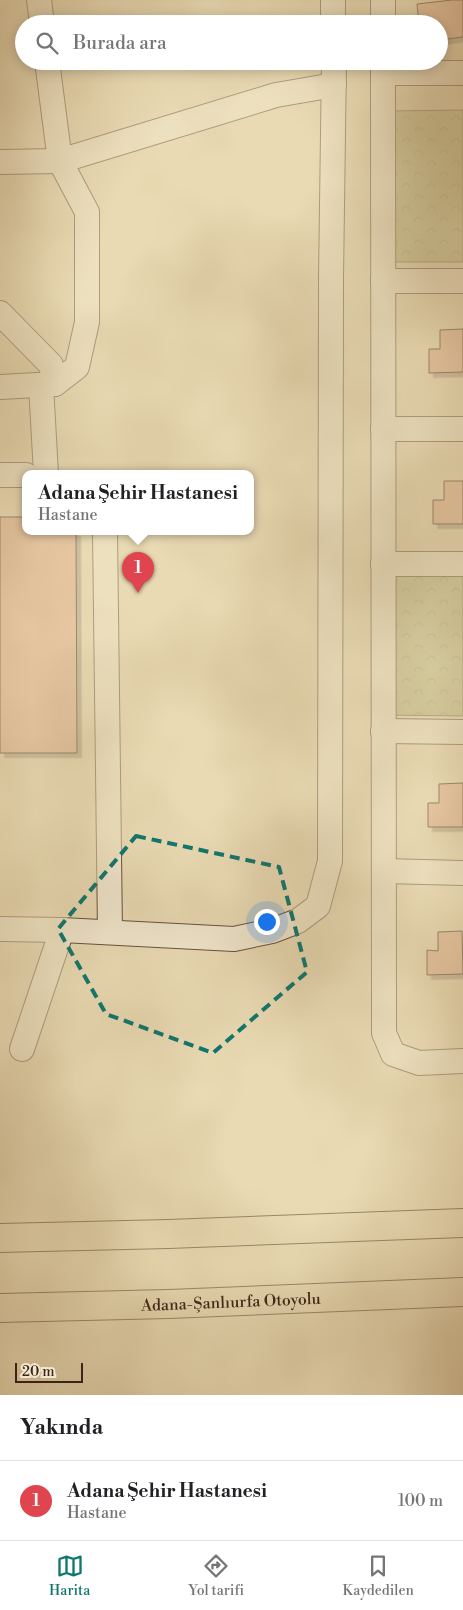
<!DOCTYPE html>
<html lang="tr">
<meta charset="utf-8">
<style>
body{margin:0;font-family:"Libre Bodoni",serif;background:#f6f6f6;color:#202124}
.scale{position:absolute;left:15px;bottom:12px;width:68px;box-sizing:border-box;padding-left:5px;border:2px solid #3d2318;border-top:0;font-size:14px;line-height:18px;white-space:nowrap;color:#3d2318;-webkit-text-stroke:4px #f1e7ce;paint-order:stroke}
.you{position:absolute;left:266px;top:921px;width:18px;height:18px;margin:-12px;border:4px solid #fff;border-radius:50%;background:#1a73e8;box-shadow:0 0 0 8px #1a73e833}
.badge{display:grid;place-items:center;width:32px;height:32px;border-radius:50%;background:#0f766e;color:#fff;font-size:16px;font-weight:700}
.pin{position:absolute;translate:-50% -41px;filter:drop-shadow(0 1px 2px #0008)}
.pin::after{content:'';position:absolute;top:26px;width:18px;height:15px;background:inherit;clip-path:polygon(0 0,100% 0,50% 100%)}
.popup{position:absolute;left:22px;top:470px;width:232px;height:65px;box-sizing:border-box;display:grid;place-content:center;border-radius:10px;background:#fff;filter:drop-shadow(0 1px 4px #0005);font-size:16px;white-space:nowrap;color:#757577}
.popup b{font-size:19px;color:#202124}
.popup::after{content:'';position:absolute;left:50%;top:100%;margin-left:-10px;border:10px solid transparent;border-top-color:#fff}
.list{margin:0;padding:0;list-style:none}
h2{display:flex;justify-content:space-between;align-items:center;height:65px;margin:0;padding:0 20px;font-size:21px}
h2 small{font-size:16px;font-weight:400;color:#757577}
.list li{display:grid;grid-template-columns:32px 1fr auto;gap:15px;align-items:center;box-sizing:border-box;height:80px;padding:0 20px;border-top:1px solid #e0e0e0}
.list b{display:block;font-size:19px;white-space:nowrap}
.list p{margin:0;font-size:16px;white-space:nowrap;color:#757577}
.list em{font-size:16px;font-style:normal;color:#757577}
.icon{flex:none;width:28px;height:28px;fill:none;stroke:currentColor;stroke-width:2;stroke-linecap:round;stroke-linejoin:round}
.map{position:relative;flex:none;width:463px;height:1395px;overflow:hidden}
.search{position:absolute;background:#fff;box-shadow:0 2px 12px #0003;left:15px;right:15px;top:15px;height:55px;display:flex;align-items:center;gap:12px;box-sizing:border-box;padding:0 18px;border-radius:28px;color:#757577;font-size:19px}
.sheet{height:145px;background:#fff}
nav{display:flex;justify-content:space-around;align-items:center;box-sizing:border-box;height:70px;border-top:1px solid #e0e0e0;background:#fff;font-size:14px;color:#757577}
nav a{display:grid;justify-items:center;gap:2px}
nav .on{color:#0f766e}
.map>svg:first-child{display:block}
.park{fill:url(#park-crowns);stroke:#7e7050}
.building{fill:#e2af8e;stroke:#3d2318;filter:url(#shadow)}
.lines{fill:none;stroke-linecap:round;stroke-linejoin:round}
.minor-casing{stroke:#68513f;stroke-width:26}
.highway-casing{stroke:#3d2318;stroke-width:30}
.minor{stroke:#f1e7ce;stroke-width:24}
.highway{stroke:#e9dab3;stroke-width:28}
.marked{fill:none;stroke:#0f766e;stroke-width:4;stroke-dasharray:10 6;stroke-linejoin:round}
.labels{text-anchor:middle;stroke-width:4.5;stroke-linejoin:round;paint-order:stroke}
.street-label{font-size:16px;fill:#3d2318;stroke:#f1e7ce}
</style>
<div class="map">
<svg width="463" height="1395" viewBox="0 0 463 1395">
<defs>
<pattern id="park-crowns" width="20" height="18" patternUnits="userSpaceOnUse" patternTransform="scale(1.25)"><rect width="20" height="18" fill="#bebd88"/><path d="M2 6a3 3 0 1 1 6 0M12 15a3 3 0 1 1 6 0" fill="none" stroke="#a4a275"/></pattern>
<filter id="shadow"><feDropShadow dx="4.5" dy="4.5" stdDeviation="0" flood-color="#0004"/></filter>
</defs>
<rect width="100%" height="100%" fill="#e9dab3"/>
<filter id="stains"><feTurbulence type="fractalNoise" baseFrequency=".004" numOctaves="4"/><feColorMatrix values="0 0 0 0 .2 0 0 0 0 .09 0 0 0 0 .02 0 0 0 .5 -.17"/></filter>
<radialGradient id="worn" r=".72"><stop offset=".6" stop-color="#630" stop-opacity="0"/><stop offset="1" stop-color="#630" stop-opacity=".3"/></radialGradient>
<!-- park -->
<g class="park">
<polygon points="463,110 463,262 390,262 390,111"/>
<polygon points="463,566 463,716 384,715 384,567"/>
</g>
<!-- building -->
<g class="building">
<polygon points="452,0 463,0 463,37 439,40 439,24 419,24 417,4"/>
<polygon points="463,329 463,372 429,373 429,349 440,349 440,330"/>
<polygon points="444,481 463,481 463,524 433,524 433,500 444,500"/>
<polygon points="0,517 26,517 26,532 76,532 77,753 0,753"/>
<polygon points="463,783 463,827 428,827 428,803 439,803 439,784"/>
<polygon points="462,931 463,974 427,975 427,950 438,951 438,932"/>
</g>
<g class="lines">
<!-- minor casing -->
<g class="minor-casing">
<g id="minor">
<polyline points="39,0 42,24"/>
<polyline points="333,0 333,24"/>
<polyline points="383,0 383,24"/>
<polyline points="383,61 384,1033 393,1054 419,1063 463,1061"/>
<polyline points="383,73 463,73"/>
<polyline points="0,162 60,161 276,95 334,85"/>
<polyline points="383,281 463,281"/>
<polyline points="0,313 51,365 55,384"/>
<polyline points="41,385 46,474"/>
<polyline points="0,387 55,384 77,367 87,322 87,212 60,161 47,61"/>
<polyline points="383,429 463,429"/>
<polyline points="0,475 26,475"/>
<polyline points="105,532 110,932"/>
<polyline points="383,564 463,564"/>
<polyline points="383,731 463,732"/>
<polyline points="384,871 463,873"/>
<polyline points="0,929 62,930 234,939 272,931 298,921 318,906 330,861 331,279 334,61"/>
<polyline points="22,1049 62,930"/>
</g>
</g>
<!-- highway casing -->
<g class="highway-casing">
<g id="highway">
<polyline points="0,1238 168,1234 463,1223"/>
<path id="s1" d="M0 1308 169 1304 463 1292"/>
</g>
</g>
<!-- minor -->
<use href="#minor" class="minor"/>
<!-- highway -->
<use href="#highway" class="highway"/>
</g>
<!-- marked area -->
<path d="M0 0H463V1395H0ZM136 836 279 867 307 972 213 1053 106 1014 58 929Z" fill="#e9dab3" fill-opacity=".55" fill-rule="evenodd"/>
<path class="marked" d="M136 836 279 867 307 972 213 1053 106 1014 58 929Z"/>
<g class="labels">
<!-- street labels -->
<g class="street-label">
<text dy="6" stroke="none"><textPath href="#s1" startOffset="231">Adana-Şanlıurfa Otoyolu</textPath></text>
</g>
</g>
<rect width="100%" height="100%" filter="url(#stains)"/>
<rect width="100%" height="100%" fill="url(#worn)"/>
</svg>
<div class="scale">20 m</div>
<div class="you"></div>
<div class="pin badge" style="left:138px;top:593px;background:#e0444e">1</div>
<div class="popup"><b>Adana Şehir Hastanesi</b>Hastane</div>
<div class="search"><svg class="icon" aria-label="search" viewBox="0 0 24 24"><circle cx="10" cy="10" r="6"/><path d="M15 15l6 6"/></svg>Burada ara</div>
</div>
<section class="sheet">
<h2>Yakında<small></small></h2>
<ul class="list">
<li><span class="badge" style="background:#e0444e">1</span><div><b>Adana Şehir Hastanesi</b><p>Hastane</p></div><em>100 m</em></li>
</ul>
</section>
<nav>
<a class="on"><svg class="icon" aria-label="map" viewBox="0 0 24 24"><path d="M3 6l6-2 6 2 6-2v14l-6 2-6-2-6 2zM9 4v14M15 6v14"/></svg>Harita</a>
<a><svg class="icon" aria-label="directions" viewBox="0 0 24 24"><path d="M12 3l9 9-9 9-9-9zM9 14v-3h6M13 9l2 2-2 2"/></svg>Yol tarifi</a>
<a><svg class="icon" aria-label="saved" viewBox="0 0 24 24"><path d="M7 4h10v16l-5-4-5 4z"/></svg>Kaydedilen</a>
</nav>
